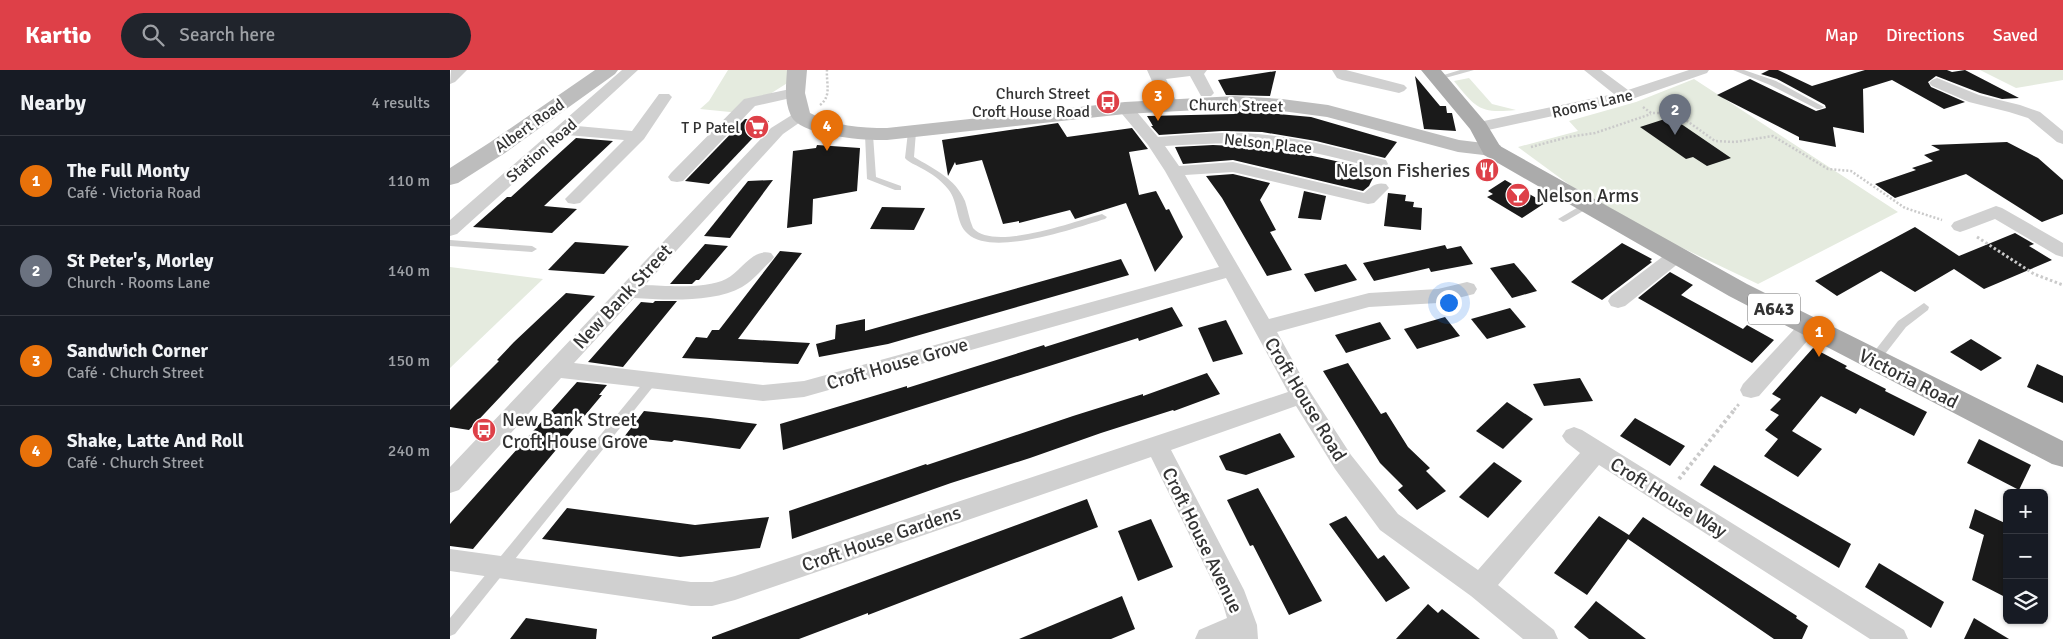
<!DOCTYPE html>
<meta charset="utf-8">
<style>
body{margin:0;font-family:Signika,sans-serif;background:#20242c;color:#f1f3f6}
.controls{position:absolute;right:15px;bottom:15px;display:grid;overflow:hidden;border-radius:8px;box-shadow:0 1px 4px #0004}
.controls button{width:45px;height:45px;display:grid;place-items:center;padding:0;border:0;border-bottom:1px solid #363941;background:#171b24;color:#f1f3f6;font:25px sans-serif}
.you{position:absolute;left:998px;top:232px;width:18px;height:18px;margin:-12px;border:4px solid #fff;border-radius:50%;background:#1a73e8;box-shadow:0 0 0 8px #1a73e833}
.badge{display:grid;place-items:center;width:32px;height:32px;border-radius:50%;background:#de4048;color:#fff;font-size:16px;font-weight:700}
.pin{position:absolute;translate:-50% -41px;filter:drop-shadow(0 1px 2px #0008)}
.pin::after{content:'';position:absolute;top:26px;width:18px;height:15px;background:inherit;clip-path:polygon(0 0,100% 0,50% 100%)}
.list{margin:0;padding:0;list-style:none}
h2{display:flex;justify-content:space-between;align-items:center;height:65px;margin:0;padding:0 20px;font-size:21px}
h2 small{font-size:16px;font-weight:400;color:#9ea1a6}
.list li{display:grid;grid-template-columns:32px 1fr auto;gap:15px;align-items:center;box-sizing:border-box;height:90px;padding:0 20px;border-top:1px solid #363941}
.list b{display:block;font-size:19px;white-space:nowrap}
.list p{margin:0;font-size:16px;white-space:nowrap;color:#9ea1a6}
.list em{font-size:16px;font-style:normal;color:#9ea1a6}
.icon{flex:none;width:28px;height:28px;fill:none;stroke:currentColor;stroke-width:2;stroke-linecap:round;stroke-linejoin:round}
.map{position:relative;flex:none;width:1613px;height:569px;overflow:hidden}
header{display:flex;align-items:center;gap:30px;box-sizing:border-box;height:70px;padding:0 25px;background:#de4048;color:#fff}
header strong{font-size:24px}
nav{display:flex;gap:28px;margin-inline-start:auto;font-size:18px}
.search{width:350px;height:45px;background:#20242c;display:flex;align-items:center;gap:12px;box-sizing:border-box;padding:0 18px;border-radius:28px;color:#9ea1a6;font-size:19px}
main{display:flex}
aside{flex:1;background:#171b24}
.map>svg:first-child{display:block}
.green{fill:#e5ebdf}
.building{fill:#1a1a1a}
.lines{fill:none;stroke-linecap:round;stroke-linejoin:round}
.path-far2{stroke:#cacaca;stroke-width:2.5;stroke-dasharray:2 2;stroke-linecap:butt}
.path-far1{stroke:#cacaca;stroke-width:3;stroke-dasharray:2.5 2.5;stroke-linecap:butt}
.path{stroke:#cacaca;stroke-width:4;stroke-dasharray:3 3;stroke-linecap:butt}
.lane{fill:#d0d0d0;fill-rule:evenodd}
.street{fill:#d0d0d0;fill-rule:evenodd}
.secondary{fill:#bdbdbd;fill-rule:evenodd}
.primary{fill:#ababab;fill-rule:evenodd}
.labels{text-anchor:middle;stroke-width:5;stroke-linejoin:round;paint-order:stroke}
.far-poi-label{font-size:16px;fill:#333;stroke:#fff;text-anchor:end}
.far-street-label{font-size:16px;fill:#333;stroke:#fff}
.shield{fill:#fff;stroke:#707070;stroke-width:1}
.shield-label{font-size:18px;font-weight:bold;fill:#333}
.poi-label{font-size:19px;fill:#333;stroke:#fff;text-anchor:start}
.street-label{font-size:19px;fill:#333;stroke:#fff}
</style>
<header>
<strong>Kartio</strong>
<div class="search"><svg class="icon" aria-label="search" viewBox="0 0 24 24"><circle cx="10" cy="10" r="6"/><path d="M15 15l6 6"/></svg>Search here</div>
<nav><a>Map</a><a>Directions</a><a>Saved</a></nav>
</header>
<main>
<aside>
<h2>Nearby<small>4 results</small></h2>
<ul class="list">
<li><span class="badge" style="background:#e8710a">1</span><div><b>The Full Monty</b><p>Café · Victoria Road</p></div><em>110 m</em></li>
<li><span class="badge" style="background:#6b7280">2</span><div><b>St Peter's, Morley</b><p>Church · Rooms Lane</p></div><em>140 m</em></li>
<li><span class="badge" style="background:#e8710a">3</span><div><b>Sandwich Corner</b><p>Café · Church Street</p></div><em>150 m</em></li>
<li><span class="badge" style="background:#e8710a">4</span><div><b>Shake, Latte And Roll</b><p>Café · Church Street</p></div><em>240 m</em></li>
</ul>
</aside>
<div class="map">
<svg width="1613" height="569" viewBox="0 0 1613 569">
<rect width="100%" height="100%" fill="#fff"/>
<!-- green -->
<g class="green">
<polygon points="278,0 341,0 339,12 290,43 250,39 259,31"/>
<polygon points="1530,0 1613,0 1613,10 1566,18"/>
<path d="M1019 8 1042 34 1066 40C1030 44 1026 38 1004 11Z"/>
<polygon points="1244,9 1448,142 1308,214 1222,173 1121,116 1068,77 1128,61 1119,51 1186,32"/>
<polygon points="0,197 93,209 0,298"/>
</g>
<!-- building -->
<g class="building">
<polygon points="1319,0 1328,0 1362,16 1415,0 1497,0 1502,2 1515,0 1569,28 1552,29 1530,23 1486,6 1478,12 1481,17 1515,32 1494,39 1442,10 1413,19 1414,63 1383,57 1386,77 1349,70 1349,67 1267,25 1300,9 1366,41 1376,38 1375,35 1327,9 1311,4"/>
<polygon points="826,1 820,26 776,25 768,10"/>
<polygon points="965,6 990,36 996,36 997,43 1002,43 1006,61 974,59"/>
<polygon points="783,40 861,47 947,72 935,88 866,71 812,62 772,61 709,65 701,56 703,56 697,46 785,44"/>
<polygon points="1221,47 1281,88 1257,96 1243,87 1236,89 1190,57"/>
<polygon points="295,49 319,51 259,114 235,111"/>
<polygon points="608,53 617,67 682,58 698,79 679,82 689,125 706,121 716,140 719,139 733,167 705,202 676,133 625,149 620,140 569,153 569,151 553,154 532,90 506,95 505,92 498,106 492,70"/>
<polygon points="126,68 163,71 94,136 127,139 102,163 23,157 57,127 61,127"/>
<polygon points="1557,72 1588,88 1613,110 1613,144 1592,152 1516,104 1445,128 1425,114 1466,100 1462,98 1483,91 1474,85 1490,80 1481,75"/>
<polygon points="367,75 410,78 407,121 363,129 362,154 337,158 343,81 366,78"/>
<polygon points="763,75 826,78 927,100 919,116 913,121 783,90 733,94 725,77"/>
<polygon points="783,104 820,113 810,130 826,160 820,162 842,200 817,206 772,128 756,106"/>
<polygon points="323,110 280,168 254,166 298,111"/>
<polygon points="1055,110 1095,133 1072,148 1037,127 1043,124 1038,121"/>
<polygon points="854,121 876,126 871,150 848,148"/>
<polygon points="938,123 956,125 955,131 964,132 963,137 972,138 971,160 934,156"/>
<polygon points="432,137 475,138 464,160 420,159"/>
<polygon points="1465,157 1509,186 1565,163 1584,174 1579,176 1602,190 1534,219 1504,199 1465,222 1431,201 1387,226 1365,211"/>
<polygon points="125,172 179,176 154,204 98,200"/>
<polygon points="1172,173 1202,189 1200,191 1202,192 1152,230 1121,212"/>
<polygon points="255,174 278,176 249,210 246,210 242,214 220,214"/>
<polygon points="995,175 997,179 1011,176 1023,194 981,202 979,198 924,211 913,193"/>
<polygon points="330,181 352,183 288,269 360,273 348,294 232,288 246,267 257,268 262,260 269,260"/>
<polygon points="671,189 679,205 438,274 369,287 366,274 385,269 386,255 415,249 415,261"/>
<polygon points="1064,193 1076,207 1087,221 1062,228 1040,198"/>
<polygon points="896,194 907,210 865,222 854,204"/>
<polygon points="1220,202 1243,215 1231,225 1293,259 1297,255 1324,270 1302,293 1188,228"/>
<polygon points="116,223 145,226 19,360 0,357 0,340 49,291 47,290 64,272"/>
<polygon points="205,231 227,231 173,297 138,292 191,232 203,233"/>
<polygon points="722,237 733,256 689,271 688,268 333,380 330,354 457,316 457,318 594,275 595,277"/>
<polygon points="1060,238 1076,257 1037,269 1021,249"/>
<polygon points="995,247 1010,266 967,279 954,259"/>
<polygon points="776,250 793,284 763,292 748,258"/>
<polygon points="930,252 941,269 896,283 885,265"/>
<polygon points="1521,269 1552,288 1531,301 1500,282"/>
<polygon points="1363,278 1397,296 1395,298 1436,319 1435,321 1477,342 1464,366 1410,338 1406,344 1371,326 1342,361 1372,379 1348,407 1314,386 1328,369 1315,360 1329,345 1320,340 1331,329 1322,324"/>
<polygon points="898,293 931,344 936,342 958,377 980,398 976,401 996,421 967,440 948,420 953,416 930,393 873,301"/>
<polygon points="1587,294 1613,306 1613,333 1577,317"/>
<polygon points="757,303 770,324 724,341 723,340 651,363 580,388 501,413 342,469 339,441 476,394 477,395 623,346 693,324 693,326"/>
<polygon points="1130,308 1143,331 1094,336 1083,314"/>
<polygon points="127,312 157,315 149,325 152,325 23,479 0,476 0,454"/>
<polygon points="1057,332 1083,349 1053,379 1026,361"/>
<polygon points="194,341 260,348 307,354 290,379 224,370 222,372 174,367"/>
<polygon points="1185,348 1235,376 1220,396 1170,366"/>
<polygon points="830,363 845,387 796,405 776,400 769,386"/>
<polygon points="1529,369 1581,395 1569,420 1517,393"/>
<polygon points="1044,392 1072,411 1038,448 1009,427"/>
<polygon points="1264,395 1401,474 1389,498 1250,415"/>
<polygon points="808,418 872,531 839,545 803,475 800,476 777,430"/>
<polygon points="637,429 648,457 418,545 418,543 349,569 262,569 262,567"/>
<polygon points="117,438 245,455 319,447 310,478 230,487 92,469"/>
<polygon points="1525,439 1557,454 1557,528 1522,510 1534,465 1519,458"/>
<polygon points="896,446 928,489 934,485 960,518 936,532 879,454"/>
<polygon points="1149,446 1179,465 1193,447 1347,546 1346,548 1358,556 1352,569 1324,569 1178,469 1137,525 1104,503"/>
<polygon points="701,449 723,497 688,511 668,461"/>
<polygon points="1429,493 1494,532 1481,558 1415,517"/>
<polygon points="672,526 685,559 661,569 569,569"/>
<polygon points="1146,531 1196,569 1139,569 1124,557"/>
<polygon points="978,534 988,543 992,539 1030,569 946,569"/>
<polygon points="76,548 147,559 146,569 60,569"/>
<polygon points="1524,548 1559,569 1514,569"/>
</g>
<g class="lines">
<!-- path-far2 -->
<g class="path-far2">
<path d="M370 35C382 26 376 13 377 0"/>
<polyline points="1193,37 1201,43 1226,43 1265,71 1285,72 1323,66 1378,99 1401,101 1455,138 1492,150"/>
<polyline points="1081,77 1118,67 1145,63 1201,44"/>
</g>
<!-- path-far1 -->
<g class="path-far1">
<polyline points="1527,167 1584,204 1613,215"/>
<polyline points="1284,340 1289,334"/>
</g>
<!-- path -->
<polyline class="path" points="1229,409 1285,339"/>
<!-- lane -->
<g class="lane">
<polygon points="1010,0 1024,0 988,10 984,8"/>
<polygon points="1283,0 1294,0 1326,11 1374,37 1370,39 1367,39 1320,15"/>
<path d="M462 59 466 62 464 87C484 99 505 108 515 131 518 140 519 149 523 158 544 182 625 151 652 144L657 147 655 149C625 158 543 187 518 164 505 153 509 132 498 119 491 110 481 103 471 98 465 94 459 93 455 88L458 62Z"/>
<polygon points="419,62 423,65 426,107 451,116 451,120 445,120 417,109 415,65"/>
<polygon points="1137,132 1142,135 1140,137 1116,151 1113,152 1108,149"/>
<polygon points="0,170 82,176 87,179 82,182 0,176"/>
<polygon points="1474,233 1479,237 1478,240 1456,257 1428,293 1420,293 1418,290 1420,287 1448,251"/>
<polygon points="202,306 206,307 208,310 206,313 5,564 0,566 0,548 198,307"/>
</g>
<!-- street -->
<g class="street">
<polygon points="1,0 17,0 5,12 0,14"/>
<polygon points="172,0 188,0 127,56 182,61 209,24 219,24 222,27 194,69 130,133 124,134 118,133 115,129 174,70 117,65 7,164 0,166 0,150"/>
<polygon points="697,0 757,0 754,4 764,23 761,26 751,26 740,6 716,9 728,35 726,38 714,38"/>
<polygon points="882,0 896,0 954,15 957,18 954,21 949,23 892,10 887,8"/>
<polygon points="1134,0 1151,0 1178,20 1239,0 1259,0 1257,3 1182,29 1029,62 1023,60 1021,57 1023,54 1029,52 1164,24"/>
<polygon points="1487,8 1529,25 1570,35 1590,42 1613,61 1613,74 1607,72 1578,48 1559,42 1519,32 1482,16 1479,13 1482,10"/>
<polygon points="345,18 350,20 353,23 350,26 305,36 233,111 227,112 221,111 218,107 221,103 294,29"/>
<path d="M675 33 681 35 708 67C737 65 765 62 793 63 842 65 889 78 936 90L938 94 936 98 930 99C890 89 851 78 811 74 779 72 747 74 715 76L729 96 783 92 914 123C922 116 926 112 936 114L939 118 924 133 918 134 783 102 735 105 819 249 919 223 988 219 1017 212 1024 214 1027 219 1024 224 988 233 919 237 827 262 859 320 901 385 948 444 1028 500 1130 383 1116 372 1112 366 1116 360 1124 357 1132 360 1454 560 1458 569H1420L1149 395 1048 515 1104 560 1108 569H1073L1021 526 930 460 885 399 846 336 721 380 794 520 807 555 808 569H745L749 560 777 548 772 531 701 387 285 530 262 536H241L0 501V479L241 512H262L285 506 838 322 776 208 354 327 313 331 111 308 9 420 0 423V397L321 58 345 43H357L359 46 333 64 195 215C217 216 257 219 276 209 292 201 302 178 321 183L324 187 321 191C311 200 303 211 292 217 264 233 214 230 184 228L124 293 313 315 354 311 769 197 715 101 698 75 667 38 669 35Z"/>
<polygon points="1546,136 1552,138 1613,173 1613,187 1606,185 1545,149 1516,160 1510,162 1504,160 1501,156 1504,152"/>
<polygon points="1227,179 1234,181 1237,185 1234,189 1175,236 1168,238 1161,236 1158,231 1161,226 1220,181"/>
<polygon points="1358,250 1365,252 1368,257 1365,262 1309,326 1301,328 1293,326 1290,320 1293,314 1351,252"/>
</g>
<!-- secondary -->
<g class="secondary">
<polygon points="145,0 168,0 165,4 55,83 8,113 0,115 0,98 39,73"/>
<path d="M337 0H357L355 23 360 43C385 56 410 58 437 58L675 32 785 26 832 29 878 35 1009 70 1050 75 1053 80 1050 85 1042 86 1008 82 877 47 832 41 785 38 675 44 437 70C417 71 350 66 341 46 334 31 336 16 337 0Z"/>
</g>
<!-- primary -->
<polygon class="primary" points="971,0 991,0 1036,53 1050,76 1297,214 1613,371 1613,397 1602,394 1279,226 1034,85 1020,59"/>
</g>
<!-- icons -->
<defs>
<g id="bus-disc" transform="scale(1.25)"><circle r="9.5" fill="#de4048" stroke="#fff"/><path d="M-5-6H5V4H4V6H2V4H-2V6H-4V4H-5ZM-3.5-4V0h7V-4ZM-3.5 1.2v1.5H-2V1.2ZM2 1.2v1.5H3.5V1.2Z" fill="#fff"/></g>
<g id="supermarket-disc" transform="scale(1.25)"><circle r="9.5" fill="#de4048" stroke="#fff"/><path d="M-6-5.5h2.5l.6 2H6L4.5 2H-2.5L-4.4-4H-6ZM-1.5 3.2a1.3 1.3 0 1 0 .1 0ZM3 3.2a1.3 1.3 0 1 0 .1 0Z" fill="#fff"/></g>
<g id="restaurant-disc" transform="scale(1.25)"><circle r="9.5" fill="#de4048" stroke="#fff"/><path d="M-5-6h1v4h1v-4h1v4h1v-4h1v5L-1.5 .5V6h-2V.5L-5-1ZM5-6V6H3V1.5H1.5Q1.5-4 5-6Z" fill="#fff"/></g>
<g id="bar-disc" transform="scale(1.25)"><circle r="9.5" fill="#de4048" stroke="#fff"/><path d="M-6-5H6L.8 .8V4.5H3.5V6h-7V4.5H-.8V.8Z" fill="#fff"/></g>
</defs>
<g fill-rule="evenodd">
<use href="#bus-disc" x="658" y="32"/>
<use href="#supermarket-disc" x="307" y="57"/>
<use href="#restaurant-disc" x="1037" y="100"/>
<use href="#bar-disc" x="1068" y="125"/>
<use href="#bus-disc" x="34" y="360"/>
</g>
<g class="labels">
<!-- far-poi labels -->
<g class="far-poi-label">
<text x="640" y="29">Church Street<tspan x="640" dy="18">Croft House Road</tspan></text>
<text x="290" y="63">T P Patel</text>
</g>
<!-- far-street labels -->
<g class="far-street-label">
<text transform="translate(1142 33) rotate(-13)" y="6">Rooms Lane</text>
<text transform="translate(786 35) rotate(1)" y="6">Church Street</text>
<text transform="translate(79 55) rotate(-35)" y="6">Albert Road</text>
<text transform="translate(818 73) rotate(6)" y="6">Nelson Place</text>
<text transform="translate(91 80) rotate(-41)" y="6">Station Road</text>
</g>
<!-- shield labels -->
<rect class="shield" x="1298" y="223.5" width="52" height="31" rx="4"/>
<g class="shield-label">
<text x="1324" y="245">A643</text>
</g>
<!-- poi labels -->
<g class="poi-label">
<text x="1020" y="107" text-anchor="end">Nelson Fisheries</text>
<text x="1086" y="132">Nelson Arms</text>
<text x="52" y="356">New Bank Street<tspan x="52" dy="22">Croft House Grove</tspan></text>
</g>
<!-- street labels -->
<g class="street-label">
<text transform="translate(172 226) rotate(-47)" y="7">New Bank Street</text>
<text transform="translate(447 293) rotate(-16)" y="7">Croft House Grove</text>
<text transform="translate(1459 308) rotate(27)" y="7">Victoria Road</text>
<text transform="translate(856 329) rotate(59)" y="7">Croft House Road</text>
<text transform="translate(1219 427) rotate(32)" y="7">Croft House Way</text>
<text transform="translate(431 468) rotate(-19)" y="7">Croft House Gardens</text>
<text transform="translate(753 470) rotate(64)" y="7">Croft House Avenue</text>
</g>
</g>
</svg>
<div class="controls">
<button>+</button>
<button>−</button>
<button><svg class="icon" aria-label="layers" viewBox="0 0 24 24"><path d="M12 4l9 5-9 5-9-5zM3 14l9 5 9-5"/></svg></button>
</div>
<div class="you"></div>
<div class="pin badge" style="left:1369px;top:287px;background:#e8710a">1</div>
<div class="pin badge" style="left:1225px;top:65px;background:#6b7280">2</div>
<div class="pin badge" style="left:708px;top:51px;background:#e8710a">3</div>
<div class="pin badge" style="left:377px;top:81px;background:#e8710a">4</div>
</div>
</main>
